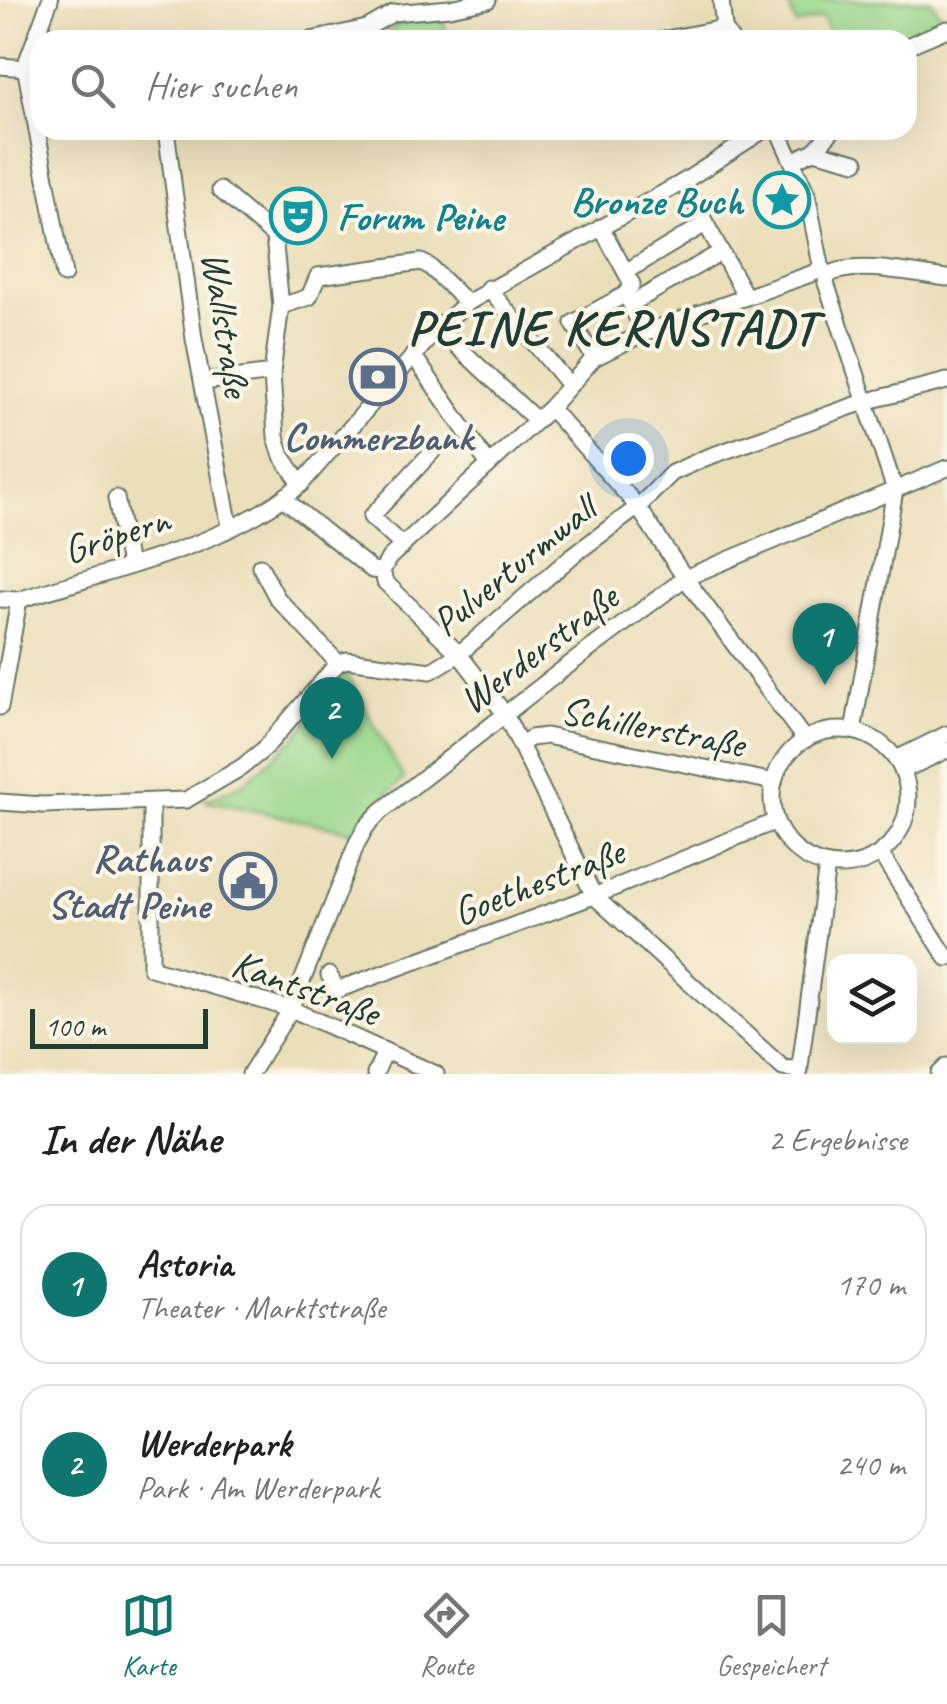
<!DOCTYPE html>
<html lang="de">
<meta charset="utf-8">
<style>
body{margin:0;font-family:Caveat,sans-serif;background:#f6f6f6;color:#222}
.controls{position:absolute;right:30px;bottom:30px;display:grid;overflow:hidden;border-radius:20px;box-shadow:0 10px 40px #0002}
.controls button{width:90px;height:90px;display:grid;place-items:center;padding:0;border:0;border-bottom:2px solid #e0e0e0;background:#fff;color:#222;font:50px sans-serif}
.scale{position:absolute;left:30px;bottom:25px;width:178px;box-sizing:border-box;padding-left:10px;border:5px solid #1f3d34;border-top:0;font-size:28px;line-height:35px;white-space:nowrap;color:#1f3d34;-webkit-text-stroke:8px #fcf5e5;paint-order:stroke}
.you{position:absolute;left:628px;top:458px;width:35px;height:35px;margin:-25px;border:8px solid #fff;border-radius:50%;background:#1a73e8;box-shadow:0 0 0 15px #1a73e833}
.badge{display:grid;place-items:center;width:65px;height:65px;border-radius:50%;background:#0f766e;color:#fff;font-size:32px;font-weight:700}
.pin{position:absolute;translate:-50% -82px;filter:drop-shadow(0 2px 5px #0008)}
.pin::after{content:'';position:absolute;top:52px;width:35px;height:30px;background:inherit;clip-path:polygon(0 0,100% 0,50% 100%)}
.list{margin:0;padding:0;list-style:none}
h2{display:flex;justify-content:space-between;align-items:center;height:130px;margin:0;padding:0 40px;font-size:42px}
h2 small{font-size:32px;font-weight:400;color:#767676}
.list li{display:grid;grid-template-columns:65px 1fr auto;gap:30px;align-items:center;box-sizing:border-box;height:160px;margin:0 20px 20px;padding:0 20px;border:2px solid #e0e0e0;border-radius:30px}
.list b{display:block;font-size:38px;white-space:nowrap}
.list p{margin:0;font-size:32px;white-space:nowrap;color:#767676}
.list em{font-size:32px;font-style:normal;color:#767676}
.icon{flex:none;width:55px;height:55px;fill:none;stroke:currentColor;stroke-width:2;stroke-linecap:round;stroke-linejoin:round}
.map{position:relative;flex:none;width:947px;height:1074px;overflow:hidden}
.search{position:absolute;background:#fff;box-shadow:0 10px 40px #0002;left:30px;right:30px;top:30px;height:110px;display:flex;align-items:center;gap:25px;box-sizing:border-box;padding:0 35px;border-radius:30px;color:#767676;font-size:38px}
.sheet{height:490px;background:#fff}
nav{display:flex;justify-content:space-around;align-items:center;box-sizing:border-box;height:140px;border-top:2px solid #e0e0e0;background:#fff;font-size:28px;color:#767676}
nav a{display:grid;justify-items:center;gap:5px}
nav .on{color:#0f766e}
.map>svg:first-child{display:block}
.green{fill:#99d88d;stroke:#5c8a60;stroke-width:2.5}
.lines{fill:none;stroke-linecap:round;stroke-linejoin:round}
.minor-casing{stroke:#667663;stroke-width:19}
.minor{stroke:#fff;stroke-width:15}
.labels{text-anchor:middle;stroke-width:8;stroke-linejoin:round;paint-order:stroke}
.culture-label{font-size:40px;font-weight:bold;fill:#0d838f;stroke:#fcf5e5;text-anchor:end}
.street-label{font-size:40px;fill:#1f3d34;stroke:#fcf5e5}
.service-label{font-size:40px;font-weight:bold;fill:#4e5e75;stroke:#fcf5e5}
.district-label{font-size:50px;font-weight:bold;letter-spacing:2.5px;fill:#1f3d34;stroke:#fcf5e5}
</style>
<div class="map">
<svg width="947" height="1074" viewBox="0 0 947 1074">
<rect width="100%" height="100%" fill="#fcf5e5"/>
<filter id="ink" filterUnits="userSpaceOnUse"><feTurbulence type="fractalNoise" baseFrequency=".01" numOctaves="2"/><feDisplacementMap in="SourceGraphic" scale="20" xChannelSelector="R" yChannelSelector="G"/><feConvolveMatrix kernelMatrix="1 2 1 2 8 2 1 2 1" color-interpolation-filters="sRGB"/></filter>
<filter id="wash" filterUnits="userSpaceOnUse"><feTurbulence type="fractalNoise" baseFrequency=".0048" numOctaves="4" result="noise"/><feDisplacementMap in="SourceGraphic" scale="40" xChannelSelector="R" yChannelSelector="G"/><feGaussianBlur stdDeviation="2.25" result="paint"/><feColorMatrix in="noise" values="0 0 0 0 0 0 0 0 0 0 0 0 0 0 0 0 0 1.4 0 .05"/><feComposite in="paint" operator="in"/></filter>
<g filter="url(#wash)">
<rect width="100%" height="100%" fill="#ebdfba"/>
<!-- green -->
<g class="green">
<polygon points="787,0 931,0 947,26 907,40 832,40 823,17 796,25"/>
<polygon points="442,15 448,40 374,40 383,38 401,21"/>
<polygon points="346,673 404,779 378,802 355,832 205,800 243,784 294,739"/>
</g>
</g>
<g filter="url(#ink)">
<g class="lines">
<!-- minor casing -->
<g class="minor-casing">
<g id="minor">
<polyline points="50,0 25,66 64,275"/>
<polyline points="721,0 724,28 731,40"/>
<polyline points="311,40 367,28 393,13 450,8 488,0"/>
<polyline points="661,40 724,28"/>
<polyline points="907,46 947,29"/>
<polyline points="0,66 40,69"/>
<polyline points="166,130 194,339 230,527"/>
<polyline points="764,130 683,182 746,297 822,270 807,194 778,130"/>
<polyline points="814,151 833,130"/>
<polyline points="794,160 814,151 856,162"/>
<polyline points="220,190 274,236 281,306 272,373 276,437 282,456 301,484"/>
<polyline points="601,227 632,284 626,294"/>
<polyline points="627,271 705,224"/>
<polyline points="488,288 569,385"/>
<polyline points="631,304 721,252"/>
<polyline points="281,306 309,297 318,276 421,262 429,266 467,303"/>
<polyline points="438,328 536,420"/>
<polyline points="644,333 746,297"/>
<polyline points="413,355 489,465"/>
<polyline points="204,382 272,373"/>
<polyline points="550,408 638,507 685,578 805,740"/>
<polyline points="116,498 129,565"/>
<polyline points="284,499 372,570 382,571"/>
<polyline points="403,546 371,517 432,452"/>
<polyline points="260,566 277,598 338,663"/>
<polyline points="382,571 385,582 459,654 505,714 594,896 783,1068 800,1070"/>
<polyline points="382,571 389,558 550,408 594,358 644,333 626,294 573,323 594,358"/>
<path d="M0 599 19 600C110 570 228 547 301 484L438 328 467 303 683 182"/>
<polyline points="338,663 347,660 431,671 459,654 572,556 638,507 672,473 705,458 864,402 947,381"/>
<polyline points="0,707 19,600"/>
<circle cx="840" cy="798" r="68"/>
<path d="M853 731 895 490 826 283 828 275C854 260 917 274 947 278"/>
<polyline points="522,743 531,738 546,736 774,782"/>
<polyline points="896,759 947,734"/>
<polyline points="902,771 947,750"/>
<polyline points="0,802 43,805 186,800 242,767 264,749 338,663"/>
<polyline points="151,803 151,968 291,1009 436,1074"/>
<polyline points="880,853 947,958"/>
<polyline points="329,975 337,990 594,896 776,821"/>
<polyline points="250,1074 291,1009 357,843 366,827 380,812 558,673 685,578 947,468"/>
<polyline points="375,1074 385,1051"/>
<polyline points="799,1074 827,865"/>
<polyline points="939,1074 947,1066"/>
</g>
</g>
<!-- minor -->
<use href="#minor" class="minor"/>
</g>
</g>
<!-- icons -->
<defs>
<g id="sight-ring" transform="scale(2.875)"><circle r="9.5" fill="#fcf5e5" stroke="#0f9aa8" stroke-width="1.5"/><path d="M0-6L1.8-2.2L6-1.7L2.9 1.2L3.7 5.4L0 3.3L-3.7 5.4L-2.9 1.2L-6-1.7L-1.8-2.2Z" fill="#0f9aa8"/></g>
<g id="theatre-ring" transform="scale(2.875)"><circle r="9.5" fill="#fcf5e5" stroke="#0f9aa8" stroke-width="1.5"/><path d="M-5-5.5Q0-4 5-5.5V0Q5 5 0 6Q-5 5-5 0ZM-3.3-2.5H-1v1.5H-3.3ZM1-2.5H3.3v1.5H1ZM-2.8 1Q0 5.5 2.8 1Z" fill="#0f9aa8"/></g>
<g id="bank-ring" transform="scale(2.875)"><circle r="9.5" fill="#fcf5e5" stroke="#5c6f8a" stroke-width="1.5"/><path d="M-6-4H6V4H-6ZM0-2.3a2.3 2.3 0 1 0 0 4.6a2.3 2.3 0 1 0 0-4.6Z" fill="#5c6f8a"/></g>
<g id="civic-ring" transform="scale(2.875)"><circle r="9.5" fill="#fcf5e5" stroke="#5c6f8a" stroke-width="1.5"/><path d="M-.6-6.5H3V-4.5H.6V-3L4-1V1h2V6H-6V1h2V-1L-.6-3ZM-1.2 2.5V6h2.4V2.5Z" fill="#5c6f8a"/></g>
</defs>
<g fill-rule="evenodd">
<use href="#sight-ring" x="782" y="200"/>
<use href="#theatre-ring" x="298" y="216"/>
<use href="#bank-ring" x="378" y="377"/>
<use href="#civic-ring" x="248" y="881"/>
</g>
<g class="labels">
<!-- culture labels -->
<g class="culture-label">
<text x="743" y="214">Bronze Buch</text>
<text x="337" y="230" text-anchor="start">Forum Peine</text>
</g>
<!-- street labels -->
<g class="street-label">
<text transform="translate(227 324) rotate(81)" y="14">Wallstraße</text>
<text transform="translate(116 534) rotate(-18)" y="14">Gröpern</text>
<text transform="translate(513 565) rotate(-39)" y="14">Pulverturmwall</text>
<text transform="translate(538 648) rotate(-37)" y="14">Werderstraße</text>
<text transform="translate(653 726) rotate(11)" y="14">Schillerstraße</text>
<text transform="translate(538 881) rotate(-21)" y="14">Goethestraße</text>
<text transform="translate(306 987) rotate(20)" y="14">Kantstraße</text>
</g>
<!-- service labels -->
<g class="service-label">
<text x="378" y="450">Commerzbank</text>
<text x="209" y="872" text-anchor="end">Rathaus<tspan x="209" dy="46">Stadt Peine</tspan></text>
</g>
<!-- district labels -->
<g class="district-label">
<text x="613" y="344">PEINE KERNSTADT</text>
</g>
</g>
</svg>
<div class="controls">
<button><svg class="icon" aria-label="layers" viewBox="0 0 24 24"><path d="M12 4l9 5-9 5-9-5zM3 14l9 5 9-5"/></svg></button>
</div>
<div class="scale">100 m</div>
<div class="you"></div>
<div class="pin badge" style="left:825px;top:685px">1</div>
<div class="pin badge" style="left:332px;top:759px">2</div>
<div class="search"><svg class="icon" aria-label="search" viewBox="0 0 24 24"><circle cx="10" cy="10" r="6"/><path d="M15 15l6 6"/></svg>Hier suchen</div>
</div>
<section class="sheet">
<h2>In der Nähe<small>2 Ergebnisse</small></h2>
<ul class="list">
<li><span class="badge">1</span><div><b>Astoria</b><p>Theater · Marktstraße</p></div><em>170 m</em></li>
<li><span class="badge">2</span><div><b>Werderpark</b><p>Park · Am Werderpark</p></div><em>240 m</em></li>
</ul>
</section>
<nav>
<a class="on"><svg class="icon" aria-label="map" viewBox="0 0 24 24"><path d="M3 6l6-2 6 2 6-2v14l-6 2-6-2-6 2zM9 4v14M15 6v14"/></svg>Karte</a>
<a><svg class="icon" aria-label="directions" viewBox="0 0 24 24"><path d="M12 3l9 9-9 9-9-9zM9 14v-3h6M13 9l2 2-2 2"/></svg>Route</a>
<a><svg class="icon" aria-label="saved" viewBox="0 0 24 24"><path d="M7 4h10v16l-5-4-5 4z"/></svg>Gespeichert</a>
</nav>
